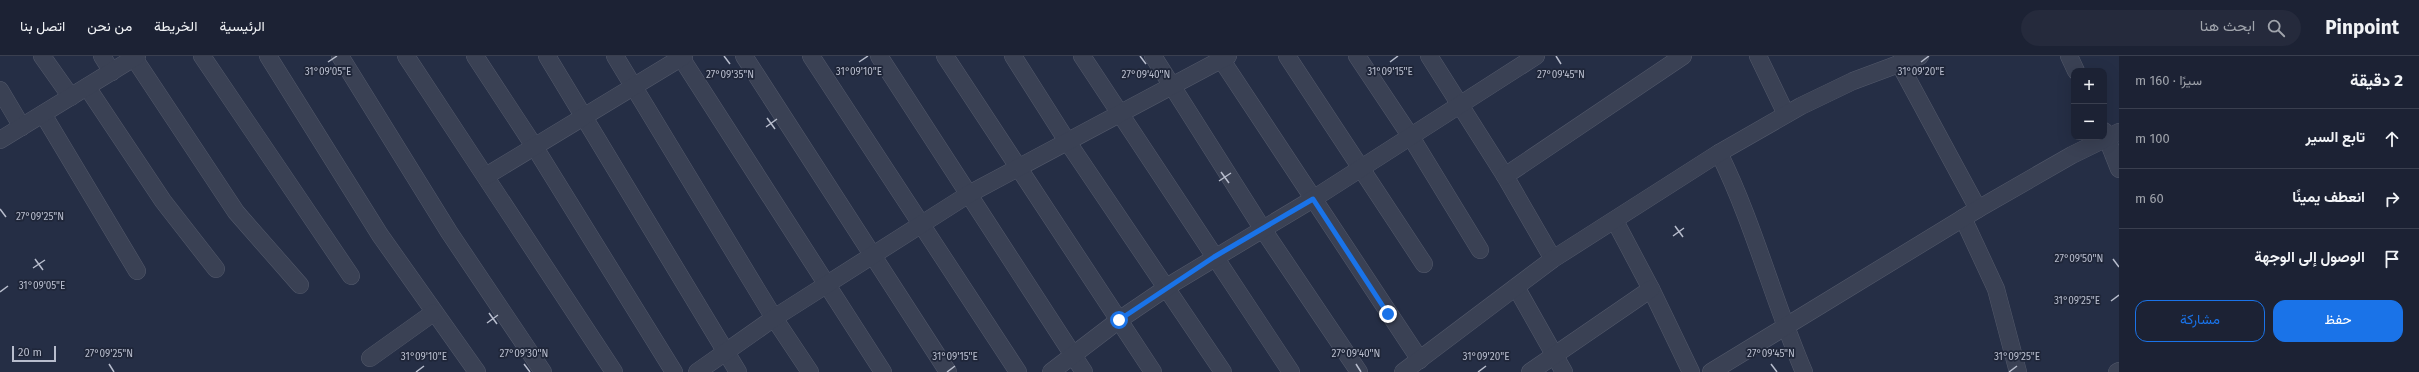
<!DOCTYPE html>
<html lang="ar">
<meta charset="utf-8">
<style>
body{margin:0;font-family:"Fira Sans",Vazirmatn,sans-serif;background:#252a3c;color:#f1f3f6;direction:rtl}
.controls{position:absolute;right:12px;top:12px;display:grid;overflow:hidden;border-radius:8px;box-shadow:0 4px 16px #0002}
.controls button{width:36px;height:36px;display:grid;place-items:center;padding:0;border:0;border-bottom:1px solid #3a3f4f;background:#1c2234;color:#f1f3f6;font:20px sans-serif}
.scale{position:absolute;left:12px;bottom:10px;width:44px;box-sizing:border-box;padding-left:4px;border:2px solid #b8bdcd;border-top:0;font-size:11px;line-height:14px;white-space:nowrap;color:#b8bdcd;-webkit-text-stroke:3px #1f2639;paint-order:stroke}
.stop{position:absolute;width:12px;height:12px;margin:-9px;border:3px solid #1a73e8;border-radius:50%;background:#fff}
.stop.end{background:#1a73e8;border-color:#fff;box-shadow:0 1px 4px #0008}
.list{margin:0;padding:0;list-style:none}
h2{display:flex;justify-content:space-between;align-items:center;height:52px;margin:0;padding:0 16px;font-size:17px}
h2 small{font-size:13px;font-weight:400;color:#a0a4ac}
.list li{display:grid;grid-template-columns:26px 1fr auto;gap:12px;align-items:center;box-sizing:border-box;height:60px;padding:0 16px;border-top:1px solid #3a3f4f}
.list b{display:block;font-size:15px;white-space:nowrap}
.list em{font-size:13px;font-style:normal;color:#a0a4ac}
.actions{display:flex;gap:8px;padding:12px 16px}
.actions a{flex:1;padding:9px 0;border:1px solid #1a73e8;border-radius:12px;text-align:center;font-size:14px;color:#1a73e8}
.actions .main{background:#1a73e8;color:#fff}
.icon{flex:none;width:22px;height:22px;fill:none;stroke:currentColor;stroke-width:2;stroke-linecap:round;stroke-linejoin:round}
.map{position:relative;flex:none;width:2119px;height:316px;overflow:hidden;direction:ltr}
header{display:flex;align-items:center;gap:24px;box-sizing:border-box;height:56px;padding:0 20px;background:#1c2234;border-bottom:1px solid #3a3f4f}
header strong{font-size:19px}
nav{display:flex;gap:22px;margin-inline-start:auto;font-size:14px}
.search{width:280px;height:36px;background:#252a3c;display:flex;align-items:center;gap:10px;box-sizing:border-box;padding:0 14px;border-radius:22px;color:#a0a4ac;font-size:15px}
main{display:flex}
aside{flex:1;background:#1c2234}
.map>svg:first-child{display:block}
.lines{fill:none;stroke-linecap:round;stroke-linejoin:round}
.street-casing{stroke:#53596b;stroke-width:18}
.street{stroke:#3a4154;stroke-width:17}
.route{stroke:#1a73e8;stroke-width:5}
.ticks{fill:none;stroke:#b8bdcd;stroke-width:1.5}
.ticks-label{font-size:10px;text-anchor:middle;fill:#b8bdcd;stroke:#1f2639;stroke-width:3.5;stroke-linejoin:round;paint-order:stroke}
</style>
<header>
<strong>Pinpoint</strong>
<div class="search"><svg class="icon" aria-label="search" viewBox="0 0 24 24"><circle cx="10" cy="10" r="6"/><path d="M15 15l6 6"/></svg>ابحث هنا</div>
<nav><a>الرئيسية</a><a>الخريطة</a><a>من نحن</a><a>اتصل بنا</a></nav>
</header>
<main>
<aside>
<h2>2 دقيقة<small>سيرًا · 160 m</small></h2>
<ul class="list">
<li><svg class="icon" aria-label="ahead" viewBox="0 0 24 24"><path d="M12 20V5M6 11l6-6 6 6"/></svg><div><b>تابع السير</b></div><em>100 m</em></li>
<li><svg class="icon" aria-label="right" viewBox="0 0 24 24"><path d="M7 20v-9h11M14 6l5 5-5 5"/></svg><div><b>انعطف يمينًا</b></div><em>60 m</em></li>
<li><svg class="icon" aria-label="arrive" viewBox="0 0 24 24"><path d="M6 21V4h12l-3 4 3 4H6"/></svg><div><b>الوصول إلى الوجهة</b></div></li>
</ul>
<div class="actions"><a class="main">حفظ</a><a>مشاركة</a></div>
</aside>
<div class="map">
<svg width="2119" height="316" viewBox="0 0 2119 316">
<rect width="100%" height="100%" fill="#252e45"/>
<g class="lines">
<!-- street casing -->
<g class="street-casing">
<g id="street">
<polyline points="42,0 71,41"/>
<polyline points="102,0 112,16"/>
<polyline points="202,0 351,220"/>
<polyline points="268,0 380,179 477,316"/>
<polyline points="340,0 449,176 543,316"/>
<polyline points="406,0 614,316"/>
<polyline points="475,0 534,90 674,316"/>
<polyline points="547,0 738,316"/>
<polyline points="615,0 774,262 810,316"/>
<polyline points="680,0 883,316"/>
<polyline points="744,0 948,316"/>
<polyline points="811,0 1018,316"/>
<polyline points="879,0 1084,316"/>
<polyline points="945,0 1153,316"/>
<polyline points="1013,0 1067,85 1223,316"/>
<polyline points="1082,0 1291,316"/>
<polyline points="1153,0 1262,172 1359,316"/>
<polyline points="1219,0 1420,304"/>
<polyline points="1287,0 1424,208"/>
<polyline points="1357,0 1411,81 1480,194"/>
<polyline points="1429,0 1505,120 1553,203"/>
<polyline points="1758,0 1786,58"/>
<polyline points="2069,0 2076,15"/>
<polyline points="134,2 236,156 300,229"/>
<polyline points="1899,7 1978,153"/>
<polyline points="87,31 163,145 216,213"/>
<polyline points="0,34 22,71"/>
<polyline points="43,58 137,215"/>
<polyline points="2104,75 2119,113"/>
<polyline points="0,84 137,0"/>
<path d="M1719 97C1754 168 1773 244 1804 316"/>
<polyline points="486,120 684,0"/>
<polyline points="1505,120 1683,0"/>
<polyline points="1963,162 1996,233 2018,316"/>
<polyline points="1615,165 1651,233 1691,316"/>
<polyline points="1516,231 1564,316"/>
<polyline points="370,302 433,257"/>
<polyline points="697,316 774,262 969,138 1228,0"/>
<polyline points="1051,316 1119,264 1175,226 1313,143 1536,0"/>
<polyline points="1403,316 1553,203 1719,97 1801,50 1853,25 1920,0"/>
<polyline points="1530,316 1651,233"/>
<polyline points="1711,316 1978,153 2072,99 2119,76"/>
<polyline points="2117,316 2119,315"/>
</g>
</g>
<!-- street -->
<use href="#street" class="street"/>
</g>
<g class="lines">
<!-- route -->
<polyline class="route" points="1119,264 1214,201 1313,143 1388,258"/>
</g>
<!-- ticks -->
<path class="ticks" d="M724 0 730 8M1140 0 1146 8M1556 0 1561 8M328 6 337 0M859 6 868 0M1390 6 1398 0M1921 6 1929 0M767 62 775 73M766 71 777 63M1221 116 1229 127M1219 125 1231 117M0 153 6 161M1675 170 1683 181M1673 180 1684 172M35 203 43 214M2113 203 2119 211M33 212 45 204M0 236 8 230M2111 245 2119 239M489 257 497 268M487 267 498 259M109 308 114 316M524 308 530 316M1356 308 1361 316M1771 308 1777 316M416 316 424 310M947 316 955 310M1478 316 1486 310M2009 316 2017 310"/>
<g class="ticks-label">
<text x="328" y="19">31°09'05"E</text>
<text x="859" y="19">31°09'10"E</text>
<text x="1390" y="19">31°09'15"E</text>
<text x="1921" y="19">31°09'20"E</text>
<text x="730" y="22">27°09'35"N</text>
<text x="1146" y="22">27°09'40"N</text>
<text x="1561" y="22">27°09'45"N</text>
<text x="40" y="164">27°09'25"N</text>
<text x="2079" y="206">27°09'50"N</text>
<text x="42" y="233">31°09'05"E</text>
<text x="2077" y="248">31°09'25"E</text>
<text x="109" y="301">27°09'25"N</text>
<text x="524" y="301">27°09'30"N</text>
<text x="1356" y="301">27°09'40"N</text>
<text x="1771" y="301">27°09'45"N</text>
<text x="424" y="304">31°09'10"E</text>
<text x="955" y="304">31°09'15"E</text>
<text x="1486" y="304">31°09'20"E</text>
<text x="2017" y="304">31°09'25"E</text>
</g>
</svg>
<div class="controls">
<button>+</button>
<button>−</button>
</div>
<div class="scale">20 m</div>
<div class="stop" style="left:1119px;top:264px"></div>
<div class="stop end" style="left:1388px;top:258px"></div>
</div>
</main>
